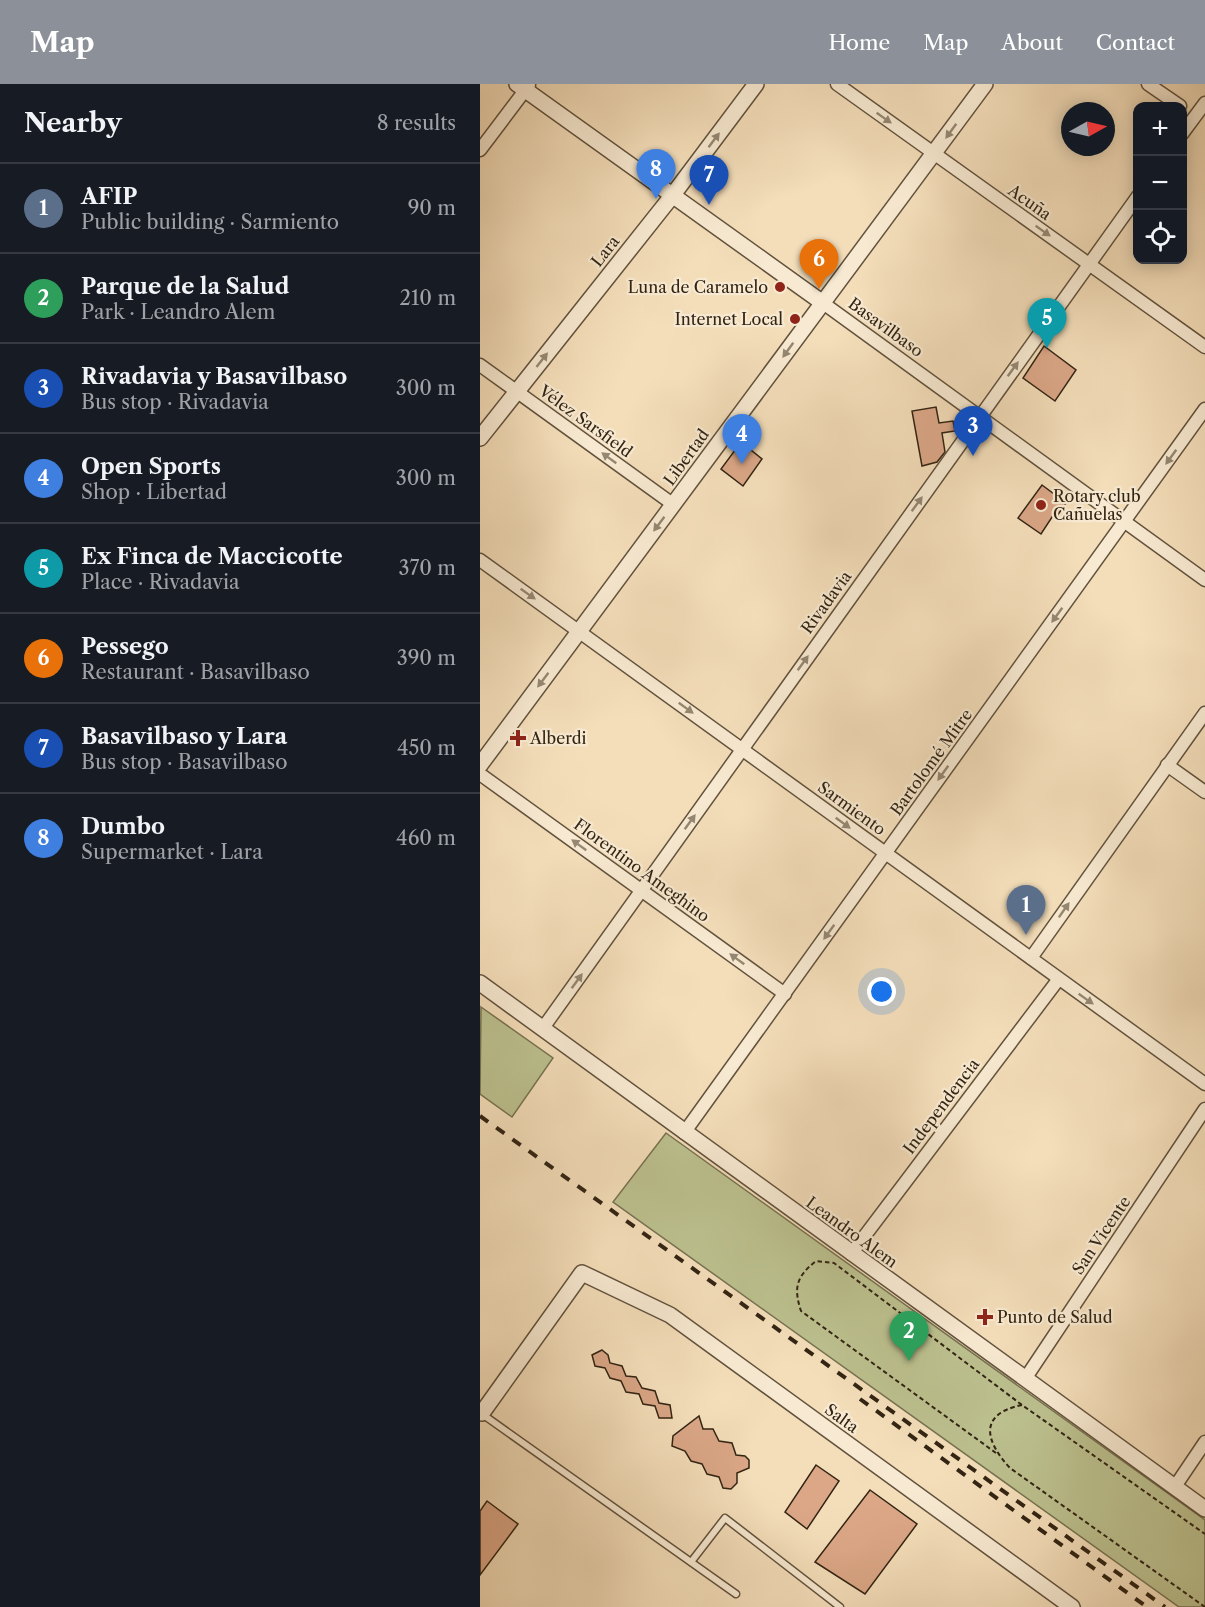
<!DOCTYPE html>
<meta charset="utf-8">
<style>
body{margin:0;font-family:"Libre Caslon Text",serif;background:#20242c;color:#f1f3f6}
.controls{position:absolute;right:18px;top:18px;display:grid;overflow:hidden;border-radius:12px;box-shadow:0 3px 15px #0003}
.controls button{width:54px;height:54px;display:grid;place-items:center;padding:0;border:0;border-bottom:2px solid #363941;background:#171b24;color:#f1f3f6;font:30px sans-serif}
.compass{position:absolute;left:581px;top:18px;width:54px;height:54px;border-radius:50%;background:#171b24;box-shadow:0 3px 15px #0003;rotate:82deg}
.you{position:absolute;left:402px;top:908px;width:21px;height:21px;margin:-15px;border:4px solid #fff;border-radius:50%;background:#1a73e8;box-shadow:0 0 0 9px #1a73e833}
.badge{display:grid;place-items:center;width:39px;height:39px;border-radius:50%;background:#8c9099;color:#fff;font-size:20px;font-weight:700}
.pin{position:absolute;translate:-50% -50px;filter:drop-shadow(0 2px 3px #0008)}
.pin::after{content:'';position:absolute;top:32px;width:21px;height:18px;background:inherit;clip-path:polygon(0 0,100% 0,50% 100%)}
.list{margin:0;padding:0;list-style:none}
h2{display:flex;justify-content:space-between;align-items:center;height:78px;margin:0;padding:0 24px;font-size:26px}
h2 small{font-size:20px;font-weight:400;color:#9ea1a6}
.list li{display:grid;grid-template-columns:39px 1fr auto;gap:18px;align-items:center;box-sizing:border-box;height:90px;padding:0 24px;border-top:2px solid #363941}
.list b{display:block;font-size:22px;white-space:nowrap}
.list p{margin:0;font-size:20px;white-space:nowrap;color:#9ea1a6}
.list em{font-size:20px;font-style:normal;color:#9ea1a6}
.icon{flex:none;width:33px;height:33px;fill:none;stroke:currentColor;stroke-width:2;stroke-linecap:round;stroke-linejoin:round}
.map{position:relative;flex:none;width:725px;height:1523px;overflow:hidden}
header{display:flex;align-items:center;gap:36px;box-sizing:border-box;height:84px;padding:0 30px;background:#8c9099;color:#fff}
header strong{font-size:28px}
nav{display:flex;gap:33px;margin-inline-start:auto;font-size:21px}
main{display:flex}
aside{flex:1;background:#171b24}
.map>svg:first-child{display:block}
.green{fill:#bcc18f;stroke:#777251;stroke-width:1.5}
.building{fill:#dba787;stroke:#322413;stroke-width:1.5}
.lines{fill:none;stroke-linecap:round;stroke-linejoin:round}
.service-casing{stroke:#62523d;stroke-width:9}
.minor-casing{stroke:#62523d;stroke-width:15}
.tertiary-casing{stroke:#62523d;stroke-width:18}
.path{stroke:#322413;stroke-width:2;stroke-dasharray:4.5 3;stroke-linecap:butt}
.service{stroke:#f8ead2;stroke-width:6}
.minor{stroke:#f8ead2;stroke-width:12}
.tertiary{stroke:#f8ead2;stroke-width:15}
.rail{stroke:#322413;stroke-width:4;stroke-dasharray:10 10;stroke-linecap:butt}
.oneway{fill:#958772}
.poi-dot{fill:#8f2418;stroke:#f8ead2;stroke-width:2}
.labels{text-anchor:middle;stroke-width:4.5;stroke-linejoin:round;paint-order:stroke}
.street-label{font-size:16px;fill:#322413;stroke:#f8ead2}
.poi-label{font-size:16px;fill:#322413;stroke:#f8ead2;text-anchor:start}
</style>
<header>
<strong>Map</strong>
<nav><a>Home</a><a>Map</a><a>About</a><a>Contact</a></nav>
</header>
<main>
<aside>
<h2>Nearby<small>8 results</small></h2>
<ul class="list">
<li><span class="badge" style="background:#5c6f8a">1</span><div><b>AFIP</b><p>Public building · Sarmiento</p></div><em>90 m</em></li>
<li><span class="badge" style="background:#2e9e5b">2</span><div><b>Parque de la Salud</b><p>Park · Leandro Alem</p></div><em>210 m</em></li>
<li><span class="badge" style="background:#1a4fb4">3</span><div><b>Rivadavia y Basavilbaso</b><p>Bus stop · Rivadavia</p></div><em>300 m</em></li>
<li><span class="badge" style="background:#3f7fe0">4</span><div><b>Open Sports</b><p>Shop · Libertad</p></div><em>300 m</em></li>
<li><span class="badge" style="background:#0f9aa8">5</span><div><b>Ex Finca de Maccicotte</b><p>Place · Rivadavia</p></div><em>370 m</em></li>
<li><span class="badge" style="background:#e8710a">6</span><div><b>Pessego</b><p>Restaurant · Basavilbaso</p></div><em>390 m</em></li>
<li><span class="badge" style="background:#1a4fb4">7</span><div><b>Basavilbaso y Lara</b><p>Bus stop · Basavilbaso</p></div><em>450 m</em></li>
<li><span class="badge" style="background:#3f7fe0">8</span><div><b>Dumbo</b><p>Supermarket · Lara</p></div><em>460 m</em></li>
</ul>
</aside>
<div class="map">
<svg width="725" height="1523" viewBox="0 0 725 1523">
<rect width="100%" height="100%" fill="#f4deba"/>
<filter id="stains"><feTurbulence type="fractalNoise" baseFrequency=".00333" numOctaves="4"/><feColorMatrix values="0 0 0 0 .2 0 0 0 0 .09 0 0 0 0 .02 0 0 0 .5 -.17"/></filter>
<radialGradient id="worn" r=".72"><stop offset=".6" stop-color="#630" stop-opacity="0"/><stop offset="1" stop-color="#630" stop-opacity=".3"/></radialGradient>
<!-- green -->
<g class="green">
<polygon points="1,923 73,974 32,1033 0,1010"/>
<polygon points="186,1049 725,1436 725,1523 699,1523 133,1118"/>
</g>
<!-- building -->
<g class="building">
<polygon points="564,262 596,286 575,317 543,294"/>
<polygon points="456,323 459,339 473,337 475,347 462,349 465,368 457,378 442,382 432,327"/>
<polygon points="261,358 282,375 263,402 241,385"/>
<polygon points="562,401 586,419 577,432 574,430 561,450 538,434"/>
<polygon points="122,1266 128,1271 130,1279 142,1282 146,1292 156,1293 162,1304 175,1307 179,1319 190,1321 192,1334 179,1334 175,1322 163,1320 159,1310 146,1308 141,1297 130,1294 125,1284 115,1282 112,1271"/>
<polygon points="219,1332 223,1345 233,1345 239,1357 252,1359 256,1371 265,1372 269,1376 269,1384 257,1389 257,1399 251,1405 243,1404 239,1393 227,1390 222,1380 211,1377 205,1367 192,1362 193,1352"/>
<polygon points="336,1381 359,1397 327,1445 305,1428"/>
<polygon points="390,1406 437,1440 385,1510 335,1478"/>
<polygon points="7,1417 38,1440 0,1491 0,1427"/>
</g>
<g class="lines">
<!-- service casing -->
<g class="service-casing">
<g id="service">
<polyline points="2,1330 256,1510"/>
<polyline points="211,1478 245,1434 360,1523"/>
</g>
</g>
<!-- minor casing -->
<g class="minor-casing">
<g id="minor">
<polyline points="357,0 725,263"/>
<polyline points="668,0 700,22"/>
<polyline points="702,50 725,19"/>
<polyline points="0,66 49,1"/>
<polyline points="343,219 725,496"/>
<polyline points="0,281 194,421"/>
<polyline points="0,476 725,1000"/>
<polyline points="687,681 725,708"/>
<polyline points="0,690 305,910"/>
<polyline points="551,874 725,629"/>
<polyline points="63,944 658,112"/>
<polyline points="204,1049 725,325"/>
<polyline points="371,1170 578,896"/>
<polyline points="545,1295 725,1025"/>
<polyline points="694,1404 725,1358"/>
</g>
</g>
<!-- tertiary casing -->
<g class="tertiary-casing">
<g id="tertiary">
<polyline points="37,0 343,219"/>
<polyline points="0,354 192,112 276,0"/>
<polyline points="0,681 505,0"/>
<polyline points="0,899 725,1425"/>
<polyline points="0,1328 2,1329 102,1189 190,1231 592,1523"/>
</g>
</g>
<!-- path -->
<g class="path">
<path d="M542 1321C498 1330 505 1357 530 1384L725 1523"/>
<path d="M516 1369 321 1227C313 1203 317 1192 336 1177L354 1179 542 1321 725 1450"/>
</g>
<!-- service -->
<use href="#service" class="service"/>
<!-- minor -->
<use href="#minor" class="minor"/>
<!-- tertiary -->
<use href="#tertiary" class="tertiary"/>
<!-- rail -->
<g class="rail">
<polyline points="0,1032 685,1523"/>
<polyline points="380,1315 667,1523"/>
</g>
</g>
<!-- one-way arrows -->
<defs><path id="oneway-solid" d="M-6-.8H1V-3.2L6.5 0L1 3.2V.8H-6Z" transform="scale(1.5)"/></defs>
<g class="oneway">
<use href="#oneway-solid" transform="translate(404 34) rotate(35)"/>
<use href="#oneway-solid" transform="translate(471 47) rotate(126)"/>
<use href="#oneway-solid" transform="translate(234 56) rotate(-53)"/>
<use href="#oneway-solid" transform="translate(563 147) rotate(35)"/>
<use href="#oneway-solid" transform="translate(308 266) rotate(126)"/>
<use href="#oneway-solid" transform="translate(62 276) rotate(-52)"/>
<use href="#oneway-solid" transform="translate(533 285) rotate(-54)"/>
<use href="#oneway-solid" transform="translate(691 373) rotate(126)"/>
<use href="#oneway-solid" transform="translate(129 374) rotate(-144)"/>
<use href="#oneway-solid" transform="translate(437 420) rotate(-54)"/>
<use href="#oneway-solid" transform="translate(179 440) rotate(127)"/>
<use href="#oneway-solid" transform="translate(48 510) rotate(35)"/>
<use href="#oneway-solid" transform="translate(577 531) rotate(126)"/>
<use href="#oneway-solid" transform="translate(323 579) rotate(-54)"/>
<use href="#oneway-solid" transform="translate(63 596) rotate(127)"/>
<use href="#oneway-solid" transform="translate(206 624) rotate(36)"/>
<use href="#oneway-solid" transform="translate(463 689) rotate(126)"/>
<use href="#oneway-solid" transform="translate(210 738) rotate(-54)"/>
<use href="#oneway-solid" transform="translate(363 739) rotate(36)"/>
<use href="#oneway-solid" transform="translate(99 761) rotate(-144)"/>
<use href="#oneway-solid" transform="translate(584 826) rotate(-55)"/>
<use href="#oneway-solid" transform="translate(349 848) rotate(126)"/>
<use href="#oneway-solid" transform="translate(257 875) rotate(-144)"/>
<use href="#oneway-solid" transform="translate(97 897) rotate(-54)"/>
<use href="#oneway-solid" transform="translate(606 915) rotate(35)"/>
</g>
<!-- markers -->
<g class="poi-dot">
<circle cx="300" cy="203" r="6"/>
<circle cx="315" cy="235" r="6"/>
<circle cx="561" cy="421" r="6"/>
<path d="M35 645h6v6h6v6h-6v6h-6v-6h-6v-6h6z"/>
<path d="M502 1224h6v6h6v6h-6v6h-6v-6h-6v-6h6z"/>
</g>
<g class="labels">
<!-- street labels -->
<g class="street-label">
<text transform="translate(550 118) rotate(35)" y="6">Acuña</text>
<text transform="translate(125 167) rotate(-52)" y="6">Lara</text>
<text transform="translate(406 243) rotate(36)" y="6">Basavilbaso</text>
<text transform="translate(106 337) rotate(36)" y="6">Vélez Sarsfield</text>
<text transform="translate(206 373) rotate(-54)" y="6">Libertad</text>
<text transform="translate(346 518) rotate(-54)" y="6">Rivadavia</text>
<text transform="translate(451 678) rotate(-54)" y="6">Bartolomé Mitre</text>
<text transform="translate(372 724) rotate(36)" y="6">Sarmiento</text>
<text transform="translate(162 786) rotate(36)" y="6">Florentino Ameghino</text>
<text transform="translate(461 1022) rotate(-53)" y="6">Independencia</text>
<text transform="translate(372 1148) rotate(36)" y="6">Leandro Alem</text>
<text transform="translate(621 1151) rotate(-56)" y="6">San Vicente</text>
<text transform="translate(362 1334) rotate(36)" y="6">Salta</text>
</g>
<!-- poi labels -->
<g class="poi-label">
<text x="288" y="209" text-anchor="end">Luna de Caramelo</text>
<text x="303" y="241" text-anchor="end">Internet Local</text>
<text x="573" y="418">Rotary club<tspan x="573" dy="18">Cañuelas</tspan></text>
<text x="50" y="660">Alberdi</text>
<text x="517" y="1239">Punto de Salud</text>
</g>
</g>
<rect width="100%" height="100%" filter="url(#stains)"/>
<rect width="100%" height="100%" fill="url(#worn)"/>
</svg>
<div class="controls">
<button>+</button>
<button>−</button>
<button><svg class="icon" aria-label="locate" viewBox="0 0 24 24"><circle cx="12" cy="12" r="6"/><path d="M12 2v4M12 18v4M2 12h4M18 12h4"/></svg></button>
</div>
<svg class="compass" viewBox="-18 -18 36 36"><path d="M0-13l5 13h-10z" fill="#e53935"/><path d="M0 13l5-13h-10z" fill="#9ea1a6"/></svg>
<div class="you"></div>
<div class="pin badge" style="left:546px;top:851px;background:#5c6f8a">1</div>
<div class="pin badge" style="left:429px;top:1277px;background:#2e9e5b">2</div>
<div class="pin badge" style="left:493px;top:372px;background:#1a4fb4">3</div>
<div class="pin badge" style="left:262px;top:380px;background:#3f7fe0">4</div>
<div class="pin badge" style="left:567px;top:264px;background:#0f9aa8">5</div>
<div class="pin badge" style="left:339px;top:205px;background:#e8710a">6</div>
<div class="pin badge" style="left:229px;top:121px;background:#1a4fb4">7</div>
<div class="pin badge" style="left:176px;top:115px;background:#3f7fe0">8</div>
</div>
</main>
